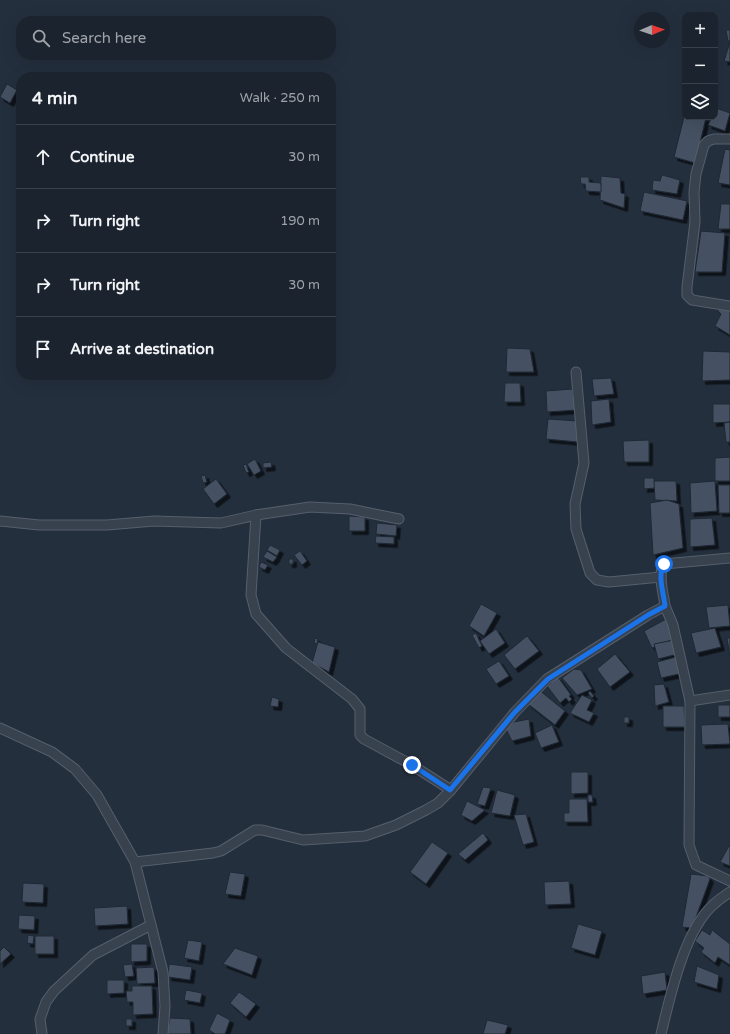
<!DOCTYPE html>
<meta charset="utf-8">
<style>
body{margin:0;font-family:"Varela Round",sans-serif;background:#282f3a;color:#f1f3f6}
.controls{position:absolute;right:12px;top:12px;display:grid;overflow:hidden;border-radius:8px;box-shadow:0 4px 16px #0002}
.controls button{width:36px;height:36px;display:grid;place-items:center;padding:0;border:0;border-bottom:1px solid #39404a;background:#1b232e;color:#f1f3f6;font:20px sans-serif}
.compass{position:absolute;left:634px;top:12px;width:36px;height:36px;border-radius:50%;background:#1b232e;box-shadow:0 4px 16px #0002;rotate:88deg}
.stop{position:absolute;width:12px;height:12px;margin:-9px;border:3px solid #1a73e8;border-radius:50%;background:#fff}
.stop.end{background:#1a73e8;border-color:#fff;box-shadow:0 1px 4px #0008}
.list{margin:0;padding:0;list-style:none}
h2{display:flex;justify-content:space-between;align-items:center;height:52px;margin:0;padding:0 16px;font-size:17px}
h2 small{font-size:13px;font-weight:400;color:#a0a4aa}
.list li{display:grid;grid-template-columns:26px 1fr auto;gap:12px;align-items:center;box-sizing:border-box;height:64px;padding:0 16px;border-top:1px solid #39404a}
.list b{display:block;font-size:15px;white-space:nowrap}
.list em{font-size:13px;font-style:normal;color:#a0a4aa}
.icon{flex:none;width:22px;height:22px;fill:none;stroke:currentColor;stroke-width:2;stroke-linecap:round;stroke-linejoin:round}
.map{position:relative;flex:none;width:730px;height:1034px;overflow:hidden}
.search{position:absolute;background:#1b232e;box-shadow:0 4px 16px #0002;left:16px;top:16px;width:320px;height:44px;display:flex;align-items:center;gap:10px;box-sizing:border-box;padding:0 14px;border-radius:16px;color:#a0a4aa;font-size:15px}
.panel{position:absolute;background:#1b232e;box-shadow:0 4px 16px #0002;left:16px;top:72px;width:320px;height:308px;border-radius:16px}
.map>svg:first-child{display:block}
.building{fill:#455162;stroke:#1f2835;filter:url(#shadow)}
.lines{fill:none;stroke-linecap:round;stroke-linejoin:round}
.street-casing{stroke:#565f6c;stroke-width:11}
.street{stroke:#38414e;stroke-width:9}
.route{stroke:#1a73e8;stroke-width:5}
</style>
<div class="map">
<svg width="730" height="1034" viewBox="0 0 730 1034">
<defs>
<filter id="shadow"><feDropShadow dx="3.5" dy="3.5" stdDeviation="0" flood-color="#0009"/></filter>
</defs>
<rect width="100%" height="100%" fill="#242f3e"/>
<!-- building -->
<g class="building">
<polygon points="726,30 730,30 730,41 728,41"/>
<polygon points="730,42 730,62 724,61"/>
<polygon points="7,84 17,90 10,103 0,97"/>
<polygon points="716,108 730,113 725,131 708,125 712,117 715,117"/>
<polygon points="685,113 685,117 706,118 695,163 674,157"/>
<polygon points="725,149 730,150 730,185 718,183"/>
<polygon points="662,175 680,180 677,194 652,190 653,180 660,181"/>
<polygon points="601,176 620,178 621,193 625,194 624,208 600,200"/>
<polygon points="580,177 589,177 589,182 601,183 601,192 586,191 585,184 581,184"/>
<polygon points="644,192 687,201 683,220 640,211"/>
<polygon points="721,204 730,204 730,229 718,229"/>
<polygon points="701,231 725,233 722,272 695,272"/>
<polygon points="719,305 730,309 730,335 715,326 721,314 718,311"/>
<polygon points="507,348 530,349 534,372 506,372"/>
<polygon points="703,351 730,352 730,380 702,381"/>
<polygon points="611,378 614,394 594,396 592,379"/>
<polygon points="505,383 520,383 521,402 504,402"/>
<polygon points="572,389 576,410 547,412 546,391"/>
<polygon points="609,399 611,422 592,425 591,401"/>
<polygon points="713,404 730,404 730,422 713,423"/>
<polygon points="548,419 577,421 578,442 546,439"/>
<polygon points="730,422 730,442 726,442 724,423"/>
<polygon points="649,440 649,462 624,462 623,441"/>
<polygon points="730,457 730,481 715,481 715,458"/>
<polygon points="255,459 261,471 254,475 247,464"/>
<polygon points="271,462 272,467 263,468 263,463"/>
<polygon points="246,464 249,472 246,473 243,465"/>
<polygon points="205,475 207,482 203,483 201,476"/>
<polygon points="644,478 654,478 655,488 644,489"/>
<polygon points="216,479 227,494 214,504 203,489"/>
<polygon points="654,481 676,481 677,501 655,500"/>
<polygon points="715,481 717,511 691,513 690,483"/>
<polygon points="718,485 730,485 730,513 719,513"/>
<polygon points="667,500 679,504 683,548 653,555 650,503"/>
<polygon points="349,516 365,517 365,531 349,531"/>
<polygon points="712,518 715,545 690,547 690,519"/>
<polygon points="377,523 397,525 396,536 376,534"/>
<polygon points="376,536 394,537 394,544 375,543"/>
<polygon points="270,545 280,550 277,556 267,550"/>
<polygon points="267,551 277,557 273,562 263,557"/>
<polygon points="300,551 307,561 302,565 294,555"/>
<rect x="289" y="559" width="4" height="5"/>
<polygon points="261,562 268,565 265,570 259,567"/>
<polygon points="481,604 497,613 484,636 469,626"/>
<polygon points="728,605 730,626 709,628 706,607"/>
<polygon points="670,617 676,638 652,648 644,631"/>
<polygon points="715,628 721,647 696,653 691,633"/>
<polygon points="496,629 505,643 489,654 480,641"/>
<polygon points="476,633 482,646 479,648 472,635"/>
<polygon points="527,636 539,651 515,669 504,655"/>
<polygon points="315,638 318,639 317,644 314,643"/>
<polygon points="727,638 730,638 730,657"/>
<polygon points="674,640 678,654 658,659 654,644"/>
<polygon points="318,642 335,647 329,672 312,663"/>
<polygon points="615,654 630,672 610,687 597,669"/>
<polygon points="676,657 679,674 661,678 657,662"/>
<polygon points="499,661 509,676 496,684 486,669"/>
<polygon points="574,669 581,670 592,689 577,695 562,678"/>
<polygon points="558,677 571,695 569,696 572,699 569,702 566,698 560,703 547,686"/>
<polygon points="664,684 669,702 655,706 654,685"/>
<polygon points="539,690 565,711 555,725 528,704"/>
<polygon points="590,691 594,696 592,698 588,693"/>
<polygon points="582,695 592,700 587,710 594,713 589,722 570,713"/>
<polygon points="272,697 279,699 278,707 270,706"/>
<rect x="718" y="705" width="12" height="12"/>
<polygon points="663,706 684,706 685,727 663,727"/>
<rect x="624" y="717" width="5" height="6"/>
<polygon points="529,719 531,736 512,741 506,729 514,722"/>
<polygon points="728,724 730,744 702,745 701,725"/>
<polygon points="552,725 559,742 541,748 535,733"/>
<polygon points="571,772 588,772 588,793 571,794"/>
<polygon points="483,787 491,788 485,806 477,804"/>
<polygon points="497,790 515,795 510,816 491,813"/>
<polygon points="588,795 592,795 593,802 588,802"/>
<polygon points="569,799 587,799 588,822 564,822 564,813 569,813"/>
<polygon points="467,801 485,810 472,821 461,815"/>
<polygon points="526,814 534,842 523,845 514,815"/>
<polygon points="483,833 488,840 465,860 458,854"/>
<polygon points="432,842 448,853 426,884 410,872"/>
<polygon points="729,846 730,846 730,866 720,862"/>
<polygon points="230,872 245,874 241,896 225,894"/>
<polygon points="691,874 708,876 710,879 692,928 682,927"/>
<polygon points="569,881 571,904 545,905 544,882"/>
<polygon points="23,883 44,884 43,903 22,902"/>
<polygon points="127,906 128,924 95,926 94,908"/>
<polygon points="19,915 35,916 34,930 18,929"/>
<polygon points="578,924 602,931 595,955 571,948"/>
<polygon points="702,930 710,935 712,930 730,944 730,965 718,957 715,963 701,952 704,948 695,941"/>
<polygon points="28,935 34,936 33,944 27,943"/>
<rect x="35" y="936" width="19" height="18"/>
<polygon points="188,940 202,942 199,961 184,958"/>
<polygon points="131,944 147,944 147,961 131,962"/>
<polygon points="4,947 11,954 0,964 0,951"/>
<polygon points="235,948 258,956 252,975 223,964"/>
<polygon points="132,964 134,976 125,977 123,965"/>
<polygon points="169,964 192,967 190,980 168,977"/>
<polygon points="697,966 719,975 717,989 694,982"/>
<polygon points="154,967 155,983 137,984 136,968"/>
<polygon points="665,972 667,990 643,994 641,976"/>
<polygon points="107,980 124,980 124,993 107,994"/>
<polygon points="132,986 152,986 153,1014 133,1015 133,1002 127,1002 126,991 132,991"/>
<polygon points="186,990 202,993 200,1003 184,1000"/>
<polygon points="239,992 256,1004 246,1017 230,1003"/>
<polygon points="217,1013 230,1020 225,1034 215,1034 209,1030"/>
<polygon points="170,1018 190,1019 191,1034 167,1034"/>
<rect x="126" y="1019" width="6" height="7"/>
<polygon points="487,1020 508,1025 505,1034 483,1034"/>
</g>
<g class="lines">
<!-- street casing -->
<g class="street-casing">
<g id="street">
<polyline points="730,139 714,139 708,141 704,145 696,174 694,192 695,222 687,287 687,295 692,300 730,306"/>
<polyline points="576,372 584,463 575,504 576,529 590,573 597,580 609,582 661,577"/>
<polyline points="256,515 251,595 256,614 286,648 352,699 360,709 360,735 364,739 412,765 451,790"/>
<polyline points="0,521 39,525 107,525 154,521 221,523 256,515 310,507 350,509 399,519"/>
<polyline points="665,606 673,625 690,701 730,695"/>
<polyline points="690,701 689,845 696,865 730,881"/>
<polyline points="0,728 52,752 75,769 97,795 135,862 163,972 165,1006 163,1034"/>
<path d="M135 862 213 853 221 851 255 830H262L303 840 365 836 396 825 426 810 438 803 451 790 515 712 547 679 648 615 665 606C664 595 657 574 664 564L730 558"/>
<polyline points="42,1034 40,1019 46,1002 54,991 93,955 151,925"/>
<path d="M661 1034C670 997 684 931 713 905 718 900 724 896 730 892"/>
</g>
</g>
<!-- street -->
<use href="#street" class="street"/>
</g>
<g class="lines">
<!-- route -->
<path class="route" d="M412 765 450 790 515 712 548 679 648 615 665 606C664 595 657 574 664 564"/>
</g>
</svg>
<div class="controls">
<button>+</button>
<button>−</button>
<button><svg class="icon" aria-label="layers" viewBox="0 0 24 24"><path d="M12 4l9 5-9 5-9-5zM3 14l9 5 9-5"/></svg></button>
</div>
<svg class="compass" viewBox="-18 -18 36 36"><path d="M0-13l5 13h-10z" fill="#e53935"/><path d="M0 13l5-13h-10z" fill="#a0a4aa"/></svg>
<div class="stop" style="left:664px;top:564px"></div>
<div class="stop end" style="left:412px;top:765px"></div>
<div class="search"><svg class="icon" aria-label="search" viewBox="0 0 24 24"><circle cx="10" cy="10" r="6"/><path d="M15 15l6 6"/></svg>Search here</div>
<section class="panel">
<h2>4 min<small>Walk · 250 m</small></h2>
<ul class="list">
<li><svg class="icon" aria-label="ahead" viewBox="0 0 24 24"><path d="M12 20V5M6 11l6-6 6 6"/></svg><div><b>Continue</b></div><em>30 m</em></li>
<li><svg class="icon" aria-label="right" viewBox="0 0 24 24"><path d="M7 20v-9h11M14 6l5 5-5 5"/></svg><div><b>Turn right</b></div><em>190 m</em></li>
<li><svg class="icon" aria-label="right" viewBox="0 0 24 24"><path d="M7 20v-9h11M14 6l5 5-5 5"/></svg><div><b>Turn right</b></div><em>30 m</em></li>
<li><svg class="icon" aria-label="arrive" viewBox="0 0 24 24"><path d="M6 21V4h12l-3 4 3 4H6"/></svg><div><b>Arrive at destination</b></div></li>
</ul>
</section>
</div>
